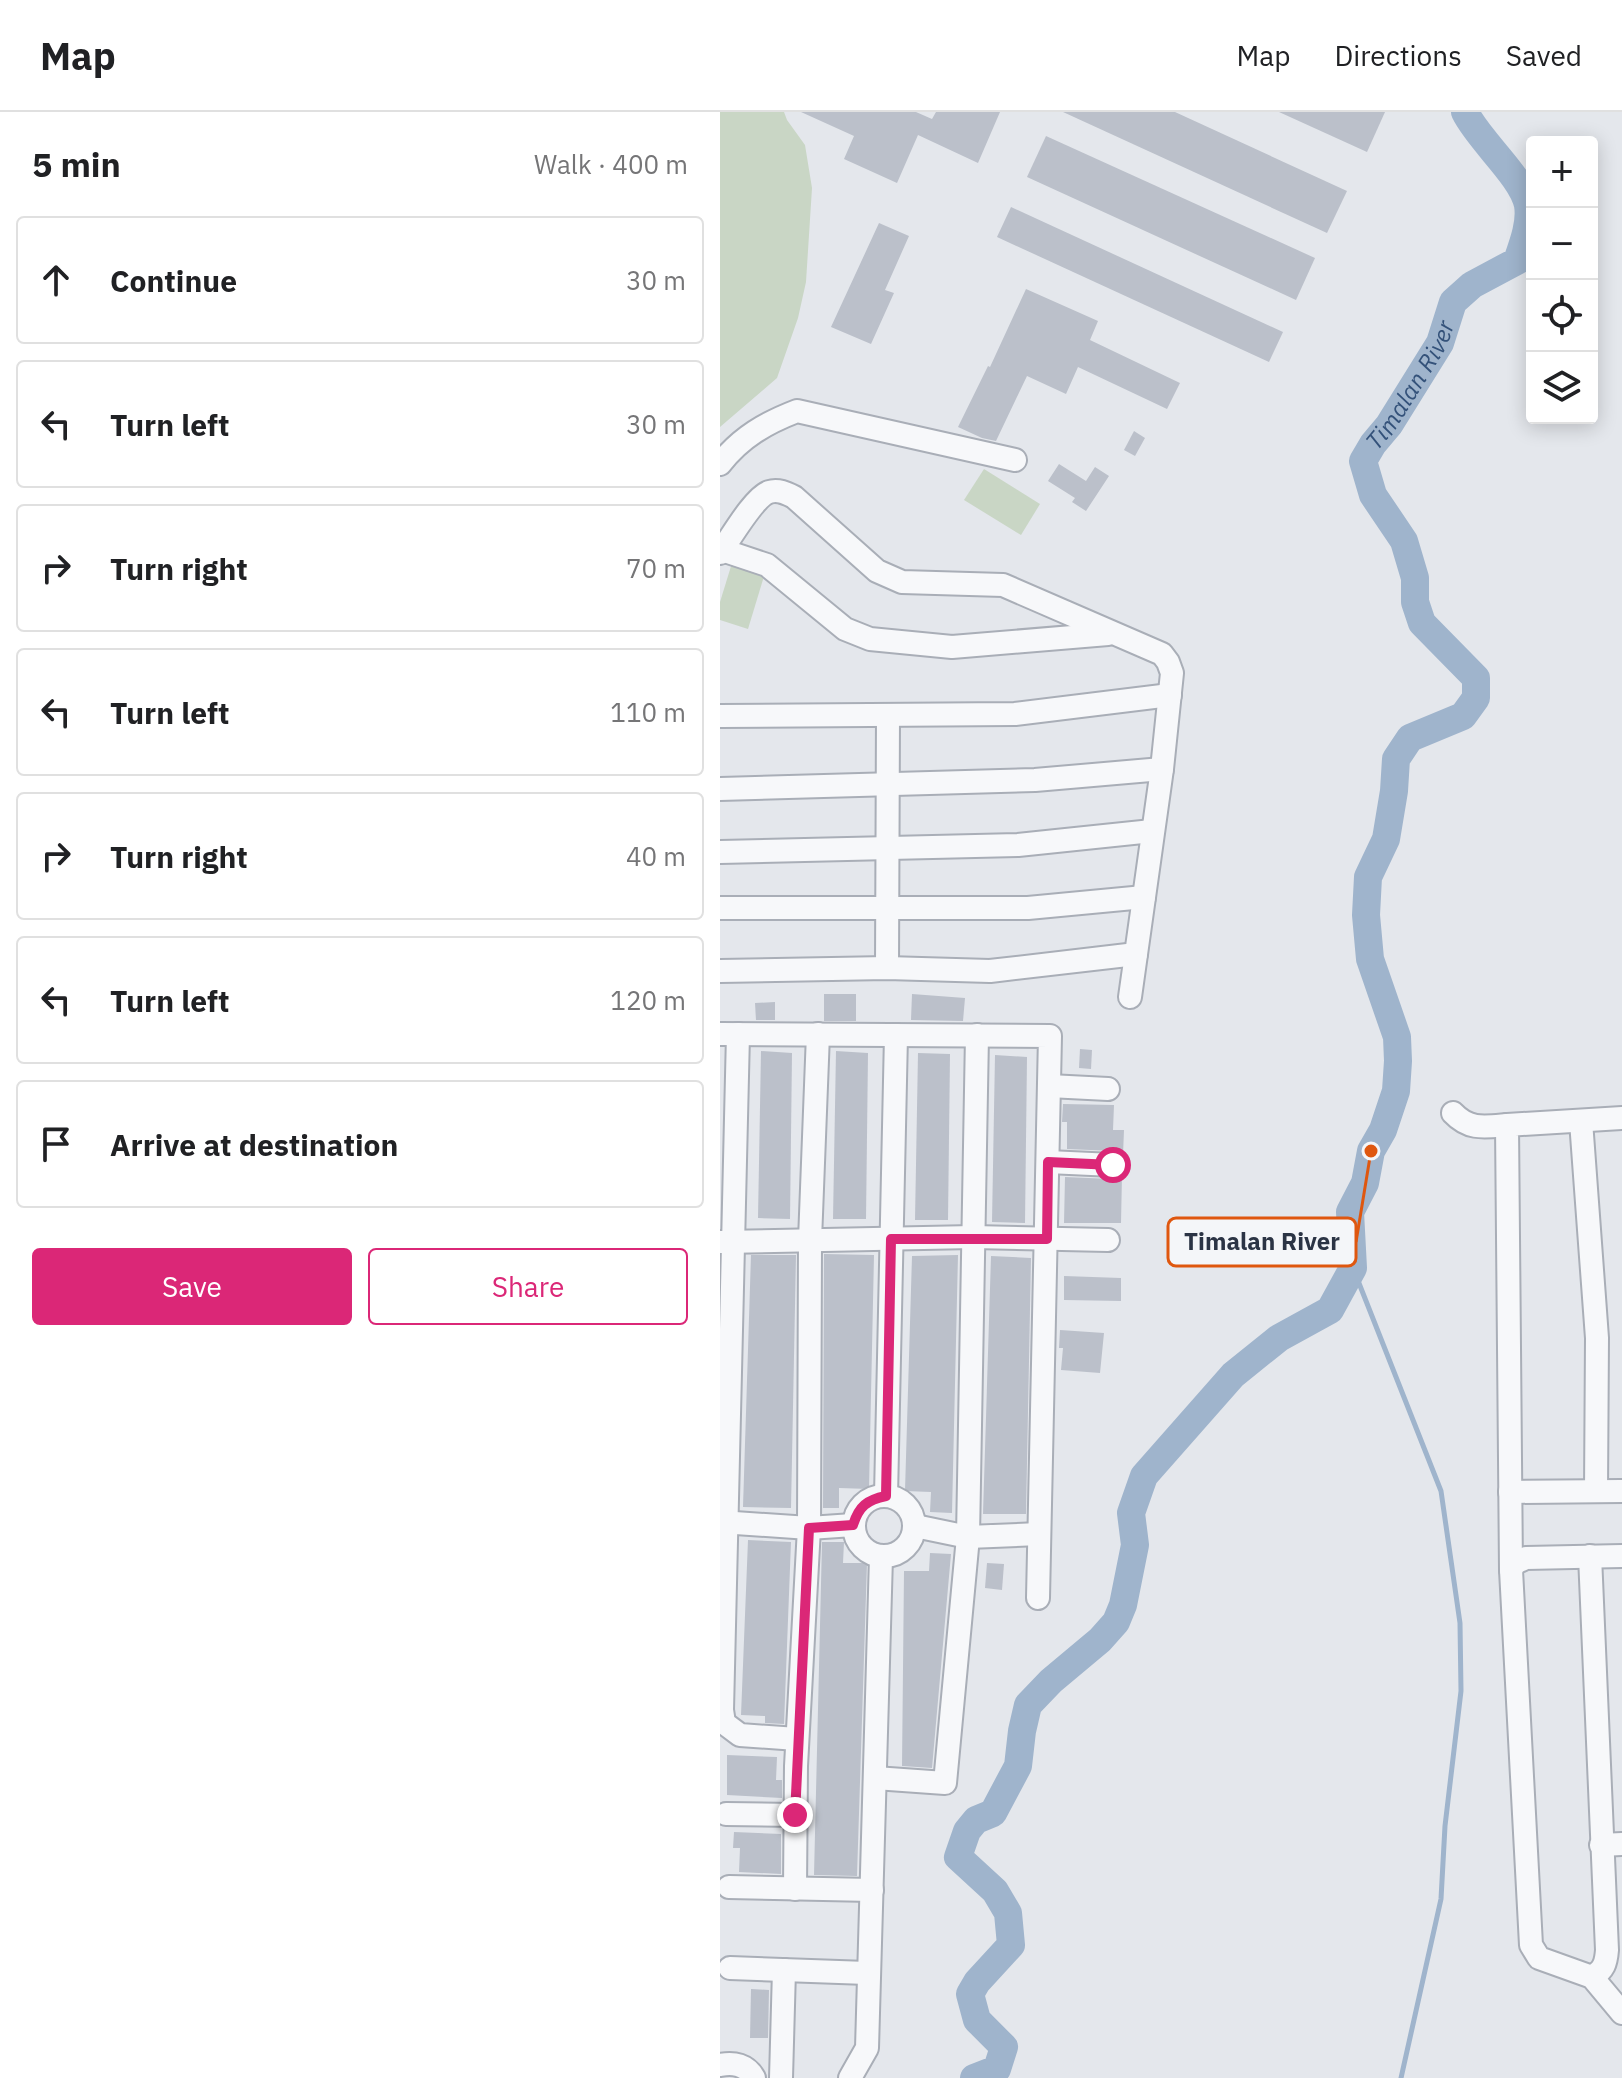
<!DOCTYPE html>
<meta charset="utf-8">
<style>
body{margin:0;font-family:"IBM Plex Sans",sans-serif;background:#f6f6f6;color:#202124}
.controls{position:absolute;right:24px;top:24px;display:grid;overflow:hidden;border-radius:8px;box-shadow:0 4px 20px #0003}
.controls button{width:72px;height:72px;display:grid;place-items:center;padding:0;border:0;border-bottom:2px solid #e0e0e0;background:#fff;color:#202124;font:40px sans-serif}
.stop{position:absolute;width:24px;height:24px;margin:-18px;border:6px solid #db2777;border-radius:50%;background:#fff}
.stop.end{background:#db2777;border-color:#fff;box-shadow:0 2px 8px #0008}
.list{margin:0;padding:0;list-style:none}
h2{display:flex;justify-content:space-between;align-items:center;height:104px;margin:0;padding:0 32px;font-size:34px}
h2 small{font-size:26px;font-weight:400;color:#757577}
.list li{display:grid;grid-template-columns:52px 1fr auto;gap:24px;align-items:center;box-sizing:border-box;height:128px;margin:0 16px 16px;padding:0 16px;border:2px solid #e0e0e0;border-radius:8px}
.list b{display:block;font-size:30px;white-space:nowrap}
.list em{font-size:26px;font-style:normal;color:#757577}
.actions{display:flex;gap:16px;padding:24px 32px}
.actions a{flex:1;padding:18px 0;border:2px solid #db2777;border-radius:8px;text-align:center;font-size:28px;color:#db2777}
.actions .main{background:#db2777;color:#fff}
.icon{flex:none;width:44px;height:44px;fill:none;stroke:currentColor;stroke-width:2;stroke-linecap:round;stroke-linejoin:round}
.map{position:relative;flex:none;width:902px;height:1966px;overflow:hidden}
header{display:flex;align-items:center;gap:48px;box-sizing:border-box;height:112px;padding:0 40px;background:#fff;border-bottom:2px solid #e0e0e0}
header strong{font-size:38px}
nav{display:flex;gap:44px;margin-inline-start:auto;font-size:28px}
main{display:flex}
aside{flex:1;background:#fff}
.map>svg:first-child{display:block}
.green{fill:#c9d6c5}
.lines{fill:none;stroke-linecap:round;stroke-linejoin:round}
.stream{stroke:#9fb4cc;stroke-width:5}
.river{stroke:#9fb4cc;stroke-width:28}
.building{fill:#bbc0ca}
.minor-casing{stroke:#a9aeb7;stroke-width:26}
.minor{stroke:#f7f8fa;stroke-width:22}
.route{stroke:#db2777;stroke-width:10}
.labels{text-anchor:middle;stroke-width:6;stroke-linejoin:round;paint-order:stroke}
.water-label{font-size:24px;font-style:italic;fill:#34527a;stroke:#f4f6f9}
.leader{fill:none;stroke:#df570f;stroke-width:3}
.callout-dot{fill:#df570f;stroke:#f4f6f9;stroke-width:3}
.callout{fill:#f4f6f9;stroke:#df570f;stroke-width:3}
.callout-label{font-size:24px;text-anchor:middle;font-weight:bold;fill:#2b3445}
</style>
<header>
<strong>Map</strong>
<nav><a>Map</a><a>Directions</a><a>Saved</a></nav>
</header>
<main>
<aside>
<h2>5 min<small>Walk · 400 m</small></h2>
<ul class="list">
<li><svg class="icon" aria-label="ahead" viewBox="0 0 24 24"><path d="M12 20V5M6 11l6-6 6 6"/></svg><div><b>Continue</b></div><em>30 m</em></li>
<li><svg class="icon" aria-label="left" viewBox="0 0 24 24"><path d="M17 20v-9H6M10 6l-5 5 5 5"/></svg><div><b>Turn left</b></div><em>30 m</em></li>
<li><svg class="icon" aria-label="right" viewBox="0 0 24 24"><path d="M7 20v-9h11M14 6l5 5-5 5"/></svg><div><b>Turn right</b></div><em>70 m</em></li>
<li><svg class="icon" aria-label="left" viewBox="0 0 24 24"><path d="M17 20v-9H6M10 6l-5 5 5 5"/></svg><div><b>Turn left</b></div><em>110 m</em></li>
<li><svg class="icon" aria-label="right" viewBox="0 0 24 24"><path d="M7 20v-9h11M14 6l5 5-5 5"/></svg><div><b>Turn right</b></div><em>40 m</em></li>
<li><svg class="icon" aria-label="left" viewBox="0 0 24 24"><path d="M17 20v-9H6M10 6l-5 5 5 5"/></svg><div><b>Turn left</b></div><em>120 m</em></li>
<li><svg class="icon" aria-label="arrive" viewBox="0 0 24 24"><path d="M6 21V4h12l-3 4 3 4H6"/></svg><div><b>Arrive at destination</b></div></li>
</ul>
<div class="actions"><a class="main">Save</a><a>Share</a></div>
</aside>
<div class="map">
<svg width="902" height="1966" viewBox="0 0 902 1966">
<rect width="100%" height="100%" fill="#e4e7ec"/>
<!-- green -->
<g class="green">
<polygon points="0,0 64,0 67,8 85,33 92,76 86,170 78,206 57,266 0,315"/>
<polygon points="264,357 320,392 301,423 244,388"/>
<polygon points="12,451 45,461 28,517 0,508 0,490"/>
</g>
<g class="lines">
<!-- stream -->
<polyline class="stream" points="633,1156 721,1379 740,1511 741,1579 725,1714 721,1787 681,1966"/>
<!-- river -->
<path class="river" id="s1" d="M254 1966 277 1957 284 1935 257 1908 250 1882 257 1870 291 1833 288 1801 275 1779 238 1745 247 1719 256 1708 273 1701 298 1654 302 1619 308 1593 331 1569 380 1528 396 1510 403 1493 415 1433 411 1401 424 1364 513 1263 559 1226 610 1198 633 1156 630 1100 645 1071 651 1039 663 1018 676 979 678 949 677 925 650 847 646 803 648 765 666 727 674 679 676 647 690 626 743 604 756 586V566L702 511 695 490V466L684 429 653 383 643 349 653 332 669 313 720 231 733 190 752 173 797 149C803 132 811 111 808 93 802 64 759 29 745 0"/>
</g>
<!-- building -->
<g class="building">
<polygon points="81,0 196,0 212,7 216,0 280,0 258,51 198,23 177,71 124,47 134,24"/>
<polygon points="343,0 455,0 627,79 607,121"/>
<polygon points="559,0 665,0 647,40"/>
<polygon points="326,24 595,146 576,188 307,65"/>
<polygon points="291,95 563,220 549,250 277,125"/>
<polygon points="159,111 189,124 165,178 174,181 151,232 111,215"/>
<polygon points="306,177 378,209 370,228 460,271 447,297 358,255 346,282 307,264 276,329 262,326 238,315 268,254 270,255"/>
<polygon points="414,319 425,326 415,344 404,338"/>
<polygon points="339,352 366,369 375,355 389,364 366,399 352,390 355,386 328,369"/>
<rect x="104" y="882" width="32" height="27"/>
<polygon points="192,882 245,886 243,909 191,908"/>
<polygon points="55,890 55,908 36,908 35,891"/>
<polygon points="360,937 372,938 371,957 359,956"/>
<polygon points="41,939 72,941 70,1107 38,1106"/>
<polygon points="116,939 148,941 146,1107 113,1107"/>
<polygon points="198,941 230,942 228,1108 195,1108"/>
<polygon points="275,943 307,945 305,1111 272,1110"/>
<polygon points="343,992 394,993 393,1018 404,1018 403,1043 394,1039 347,1037 347,1010 342,1010"/>
<polygon points="402,1063 401,1111 344,1111 345,1065 392,1067"/>
<polygon points="104,1142 154,1143 149,1377 119,1376 119,1396 103,1396"/>
<polygon points="31,1143 76,1143 71,1396 23,1395"/>
<polygon points="238,1143 232,1401 210,1400 211,1380 185,1379 192,1144"/>
<polygon points="271,1144 311,1146 306,1402 263,1402"/>
<polygon points="344,1164 401,1166 401,1189 344,1188"/>
<polygon points="340,1218 384,1221 380,1261 341,1258 343,1236 339,1236"/>
<polygon points="28,1428 71,1430 64,1612 45,1611 45,1604 21,1603"/>
<polygon points="102,1430 124,1430 123,1451 147,1451 137,1764 94,1763"/>
<polygon points="210,1441 231,1442 212,1656 182,1654 184,1459 209,1459"/>
<polygon points="267,1451 284,1452 282,1478 265,1476"/>
<polygon points="7,1643 57,1645 56,1668 62,1668 62,1686 7,1683"/>
<polygon points="14,1720 61,1722 61,1762 19,1760 20,1736 13,1736"/>
<polygon points="31,1877 49,1878 48,1926 30,1926"/>
</g>
<g class="lines">
<!-- minor casing -->
<g class="minor-casing">
<g id="minor">
<path d="M0 352C21 325 46 311 77 299L295 348"/>
<polyline points="2,438 47,453 125,517 150,527 232,535 388,522"/>
<path d="M0 441C10 427 34 385 49 380 58 377 66 381 74 385L157 459 182 470 283 473 442 542 448 550 452 561 442 657 410 885"/>
<polyline points="0,604 295,602 450,583"/>
<polyline points="0,677 315,668 442,657"/>
<polyline points="0,740 298,733 432,719"/>
<polyline points="0,796 308,796 424,785"/>
<polyline points="167,856 168,604"/>
<polyline points="0,859 167,856 270,859 416,842"/>
<polyline points="0,922 330,924 318,1486"/>
<polyline points="18,922 2,1598 4,1611 20,1623 77,1627"/>
<polyline points="329,974 388,977"/>
<path d="M733 1001C749 1018 764 1015 787 1013"/>
<polyline points="861,1009 877,1226 876,1379"/>
<polyline points="328,1050 393,1053"/>
<polyline points="1,1130 253,1125 388,1128"/>
<polyline points="790,1380 902,1379"/>
<polyline points="166,1384 176,923"/>
<circle cx="164" cy="1414" r="30"/>
<polyline points="0,1410 89,1416 133,1413"/>
<polyline points="195,1414 248,1425 319,1422"/>
<path d="M870 1444 887 1838C886 1851 884 1858 872 1865"/>
<polyline points="902,1444 806,1446 795,1451 791,1458 811,1833 819,1846 872,1865 902,1901"/>
<polyline points="791,1458 787,1013 902,1006"/>
<polyline points="155,1666 225,1671 248,1425 257,923"/>
<polyline points="6,1702 75,1703"/>
<polyline points="881,1733 902,1732"/>
<polyline points="9,1775 152,1778"/>
<polyline points="75,1777 76,1654 89,1416 90,1128 98,922"/>
<polyline points="10,1856 147,1861"/>
<path d="M0 1953C14 1950 27 1953 34 1966"/>
<polyline points="61,1966 64,1858"/>
<polyline points="130,1966 147,1936 161,1445"/>
</g>
</g>
<!-- minor -->
<use href="#minor" class="minor"/>
</g>
<g class="lines">
<!-- route -->
<path class="route" d="M75 1703 89 1416 133 1413C139 1394 147 1388 166 1384L171 1127H327L328 1050 393 1053"/>
</g>
<g class="labels">
<!-- water labels -->
<g class="water-label">
<text dy="8" stroke="none"><textPath href="#s1" startOffset="2028">Timalan River</textPath></text>
</g>
</g>
<!-- callouts -->
<path class="leader" d="M651 1039L636 1130"/>
<circle class="callout-dot" cx="651" cy="1039" r="8"/>
<rect class="callout" x="448" y="1106" width="188" height="48" rx="8"/>
<g class="callout-label">
<text x="542" y="1138">Timalan River</text>
</g>
</svg>
<div class="controls">
<button>+</button>
<button>−</button>
<button><svg class="icon" aria-label="locate" viewBox="0 0 24 24"><circle cx="12" cy="12" r="6"/><path d="M12 2v4M12 18v4M2 12h4M18 12h4"/></svg></button>
<button><svg class="icon" aria-label="layers" viewBox="0 0 24 24"><path d="M12 4l9 5-9 5-9-5zM3 14l9 5 9-5"/></svg></button>
</div>
<div class="stop" style="left:393px;top:1053px"></div>
<div class="stop end" style="left:75px;top:1703px"></div>
</div>
</main>
